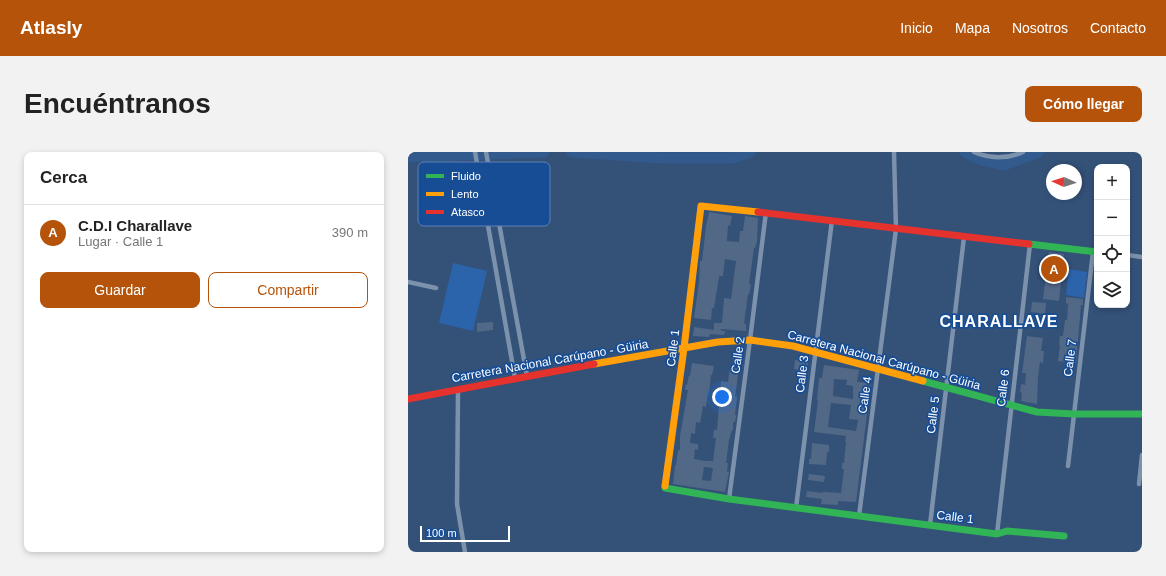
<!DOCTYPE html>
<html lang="es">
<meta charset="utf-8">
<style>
body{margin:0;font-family:Arial,sans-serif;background:#f2f2f2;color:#222}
.controls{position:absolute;right:12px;top:12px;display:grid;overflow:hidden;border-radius:8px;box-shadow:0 2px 6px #0003}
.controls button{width:36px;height:36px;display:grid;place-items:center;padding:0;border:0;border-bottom:1px solid #e0e0e0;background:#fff;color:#222;font:20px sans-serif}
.compass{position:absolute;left:638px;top:12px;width:36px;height:36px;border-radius:50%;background:#fff;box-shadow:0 2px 6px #0003;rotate:273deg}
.scale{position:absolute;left:12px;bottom:10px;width:90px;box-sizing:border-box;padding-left:4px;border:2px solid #fff;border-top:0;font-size:11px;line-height:14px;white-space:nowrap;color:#fff;-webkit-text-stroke:3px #174d95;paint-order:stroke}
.you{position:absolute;left:314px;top:245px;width:14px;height:14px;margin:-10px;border:3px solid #fff;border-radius:50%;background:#1a73e8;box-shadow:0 0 0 6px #1a73e833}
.badge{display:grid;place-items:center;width:26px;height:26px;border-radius:50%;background:#b45309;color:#fff;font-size:13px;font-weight:700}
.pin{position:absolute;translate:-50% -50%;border:2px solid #fff;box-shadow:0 1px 4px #0006}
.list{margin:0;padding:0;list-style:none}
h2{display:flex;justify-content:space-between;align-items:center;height:52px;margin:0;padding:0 16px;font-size:17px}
h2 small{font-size:13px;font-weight:400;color:#767676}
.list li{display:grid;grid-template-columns:26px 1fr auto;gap:12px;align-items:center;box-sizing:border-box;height:56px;padding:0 16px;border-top:1px solid #e0e0e0}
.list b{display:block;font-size:15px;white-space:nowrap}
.list p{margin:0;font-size:13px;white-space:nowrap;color:#767676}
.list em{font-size:13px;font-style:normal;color:#767676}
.actions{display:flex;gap:8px;padding:12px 16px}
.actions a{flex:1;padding:9px 0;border:1px solid #b45309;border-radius:8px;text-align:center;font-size:14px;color:#b45309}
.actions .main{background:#b45309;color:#fff}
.icon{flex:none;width:22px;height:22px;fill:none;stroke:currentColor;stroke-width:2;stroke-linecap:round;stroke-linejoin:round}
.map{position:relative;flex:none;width:734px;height:400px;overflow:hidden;border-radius:8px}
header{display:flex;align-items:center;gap:24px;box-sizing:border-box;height:56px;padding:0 20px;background:#b45309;color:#fff}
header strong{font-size:19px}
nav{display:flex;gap:22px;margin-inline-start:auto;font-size:14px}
.intro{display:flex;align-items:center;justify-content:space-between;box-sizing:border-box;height:96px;padding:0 24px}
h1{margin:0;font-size:28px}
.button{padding:10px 18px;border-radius:8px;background:#b45309;color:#fff;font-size:14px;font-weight:700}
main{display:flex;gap:24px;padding:0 24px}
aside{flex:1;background:#fff;border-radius:8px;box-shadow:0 2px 6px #0003}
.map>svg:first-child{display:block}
.green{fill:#2b64ab}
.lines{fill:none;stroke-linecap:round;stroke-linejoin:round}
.river{stroke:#325a8d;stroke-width:11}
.building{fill:#516887;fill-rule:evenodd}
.street{stroke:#7c91ab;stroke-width:4.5}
.fast{stroke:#30b455;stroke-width:7}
.slow{stroke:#ff9f0a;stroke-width:7}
.jam{stroke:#e5322d;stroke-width:7}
.labels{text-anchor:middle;stroke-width:3.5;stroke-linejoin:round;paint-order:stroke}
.street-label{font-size:12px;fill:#fff;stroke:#174d95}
.district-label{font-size:16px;font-weight:bold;letter-spacing:1px;fill:#fff;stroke:#174d95}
.key{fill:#174d95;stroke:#5d82b5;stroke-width:1}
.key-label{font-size:11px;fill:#fff}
</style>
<header>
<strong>Atlasly</strong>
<nav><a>Inicio</a><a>Mapa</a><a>Nosotros</a><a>Contacto</a></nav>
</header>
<div class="intro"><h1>Encuéntranos</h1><a class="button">Cómo llegar</a></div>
<main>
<aside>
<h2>Cerca<small></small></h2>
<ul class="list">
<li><span class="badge">A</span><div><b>C.D.I Charallave</b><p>Lugar · Calle 1</p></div><em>390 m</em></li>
</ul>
<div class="actions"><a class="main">Guardar</a><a>Compartir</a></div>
</aside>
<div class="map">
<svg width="734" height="400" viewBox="0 0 734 400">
<rect width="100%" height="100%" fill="#345178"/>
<!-- green -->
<g class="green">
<polygon points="45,111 79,119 65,179 31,171"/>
<polygon points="661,117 679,120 676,146 658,143"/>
</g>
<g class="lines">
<!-- river -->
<g class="river">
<polyline points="164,0 253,6 325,6 342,0"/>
<polyline points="557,0 573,8 596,13 631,0"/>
<polyline points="0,5 136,0"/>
</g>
</g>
<!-- building -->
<g class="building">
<polygon points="301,60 324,64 322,74 320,73 319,89 331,90 332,79 335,79 337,64 350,66 349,89 347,96 346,96 344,111 341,132 343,132 341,143 340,142 336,172 338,172 338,179 313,177 313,179 317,179 316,183 302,182 301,185 285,184 286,175 306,178 306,171 314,171 316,146 323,147 328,109 317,107 315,124 311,124 311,125 306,156 304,156 303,168 286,166 291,130 292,109 294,109 298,74"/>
<polygon points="641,100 656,102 651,149 635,147"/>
<polygon points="658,145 675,147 675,153 673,153 668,211 650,209 652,193 651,193 652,184 655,184 657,168 659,168 660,152 658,151"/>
<polygon points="624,150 638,151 637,162 623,160"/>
<polygon points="85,170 85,178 69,180 69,171"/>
<polygon points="619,184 635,186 633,199 636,199 635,211 632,210 630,225 629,252 613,249 614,241 612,240 613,232 617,233 618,221 614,221"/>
<rect x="324" y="200" width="11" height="7"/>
<polygon points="387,208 400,210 399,219 386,217"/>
<path d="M284 211 306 214 304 223H303L301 241H300L298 255 295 254 292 271 288 270 287 282 283 281 282 291 290 292V298L287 297 286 307 297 309H305L308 286H305L306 278H309L313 229 320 230 322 215 331 216 327 245H329L327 263H328V265L327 270H325V278H324L321 288 318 311H320L319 320H321L317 340 265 332 267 313H268L270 298H272V284L280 238H277L278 232 279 233 281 223 282 224ZM296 315 305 316 303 329 294 328Z"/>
<path d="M416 213 451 218 449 230 463 231 448 350 430 349V353L413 352 414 347 398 345 399 339 415 341V340L433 341 436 317H434V311H436L438 290H437L438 284 406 280 410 249 409 248 411 226H414ZM426 227 439 228 438 233 445 234V247L425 244ZM423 251 443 253 441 267 450 268 448 279 420 275Z"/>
<polygon points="404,291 421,293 421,300 419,300 418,313 401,312 401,307 403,307"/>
<polygon points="401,322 417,324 416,330 400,328"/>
</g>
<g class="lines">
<!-- street -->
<g class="street">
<polyline points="67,0 107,226"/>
<polyline points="78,0 119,224"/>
<path d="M566 0C581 7 600 7 615 0"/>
<polyline points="719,103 734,105"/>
<polyline points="0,130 28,136"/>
<polyline points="50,238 49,352 57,400"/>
<polyline points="660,314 685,100"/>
<polyline points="731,332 734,303"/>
<polyline points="321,347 342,188 358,60"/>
<polyline points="388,356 424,68"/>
<polyline points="451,364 488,77 486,0"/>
<polyline points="522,373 556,85"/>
<polyline points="589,382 622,92"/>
</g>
<!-- fast -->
<g class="fast">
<polyline points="621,92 689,100"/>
<polyline points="515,229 629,260 666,262 734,262"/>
<polyline points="257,334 257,336 321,347 589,382 599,379 656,384"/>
</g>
<!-- slow -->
<g class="slow">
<polyline points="186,212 310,190 342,188 385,194 515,229"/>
<polyline points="257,334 276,196 293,54 350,60"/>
</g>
<!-- jam -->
<g class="jam">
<polyline points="350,60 621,92"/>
<polyline points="0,247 186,212"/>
</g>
</g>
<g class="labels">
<!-- street labels -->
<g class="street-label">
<text transform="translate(265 196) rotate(-83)" y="4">Calle 1</text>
<text transform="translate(330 203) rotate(-82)" y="4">Calle 2</text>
<text transform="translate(662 206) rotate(-83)" y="4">Calle 7</text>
<text transform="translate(476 208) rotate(15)" y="4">Carretera Nacional Carúpano - Güiria</text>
<text transform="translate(142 209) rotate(-10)" y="4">Carretera Nacional Carúpano - Güiria</text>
<text transform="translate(394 222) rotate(-83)" y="4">Calle 3</text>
<text transform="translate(595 236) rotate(-83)" y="4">Calle 6</text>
<text transform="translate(457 243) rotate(-82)" y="4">Calle 4</text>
<text transform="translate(525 263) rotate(-83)" y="4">Calle 5</text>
<text transform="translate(547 365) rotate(7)" y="4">Calle 1</text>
</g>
<!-- district labels -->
<g class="district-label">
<text x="591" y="175">CHARALLAVE</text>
</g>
</g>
<!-- legend -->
<rect x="10" y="10" width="132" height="64" rx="6" class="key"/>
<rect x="18" y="22" width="18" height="4" fill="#30b455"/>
<rect x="18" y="40" width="18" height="4" fill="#ff9f0a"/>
<rect x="18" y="58" width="18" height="4" fill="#e5322d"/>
<g class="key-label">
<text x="43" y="28">Fluido</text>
<text x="43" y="46">Lento</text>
<text x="43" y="64">Atasco</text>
</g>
</svg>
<div class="controls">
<button>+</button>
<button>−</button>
<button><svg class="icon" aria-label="locate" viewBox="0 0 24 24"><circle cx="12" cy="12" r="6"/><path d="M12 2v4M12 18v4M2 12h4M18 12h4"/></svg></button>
<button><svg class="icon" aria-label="layers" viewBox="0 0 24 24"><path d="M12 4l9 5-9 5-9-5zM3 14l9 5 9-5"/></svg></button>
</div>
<svg class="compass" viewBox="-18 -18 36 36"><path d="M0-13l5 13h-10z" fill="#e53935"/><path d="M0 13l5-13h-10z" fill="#767676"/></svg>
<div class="scale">100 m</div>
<div class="you"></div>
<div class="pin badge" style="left:646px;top:117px">A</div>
</div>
</main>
